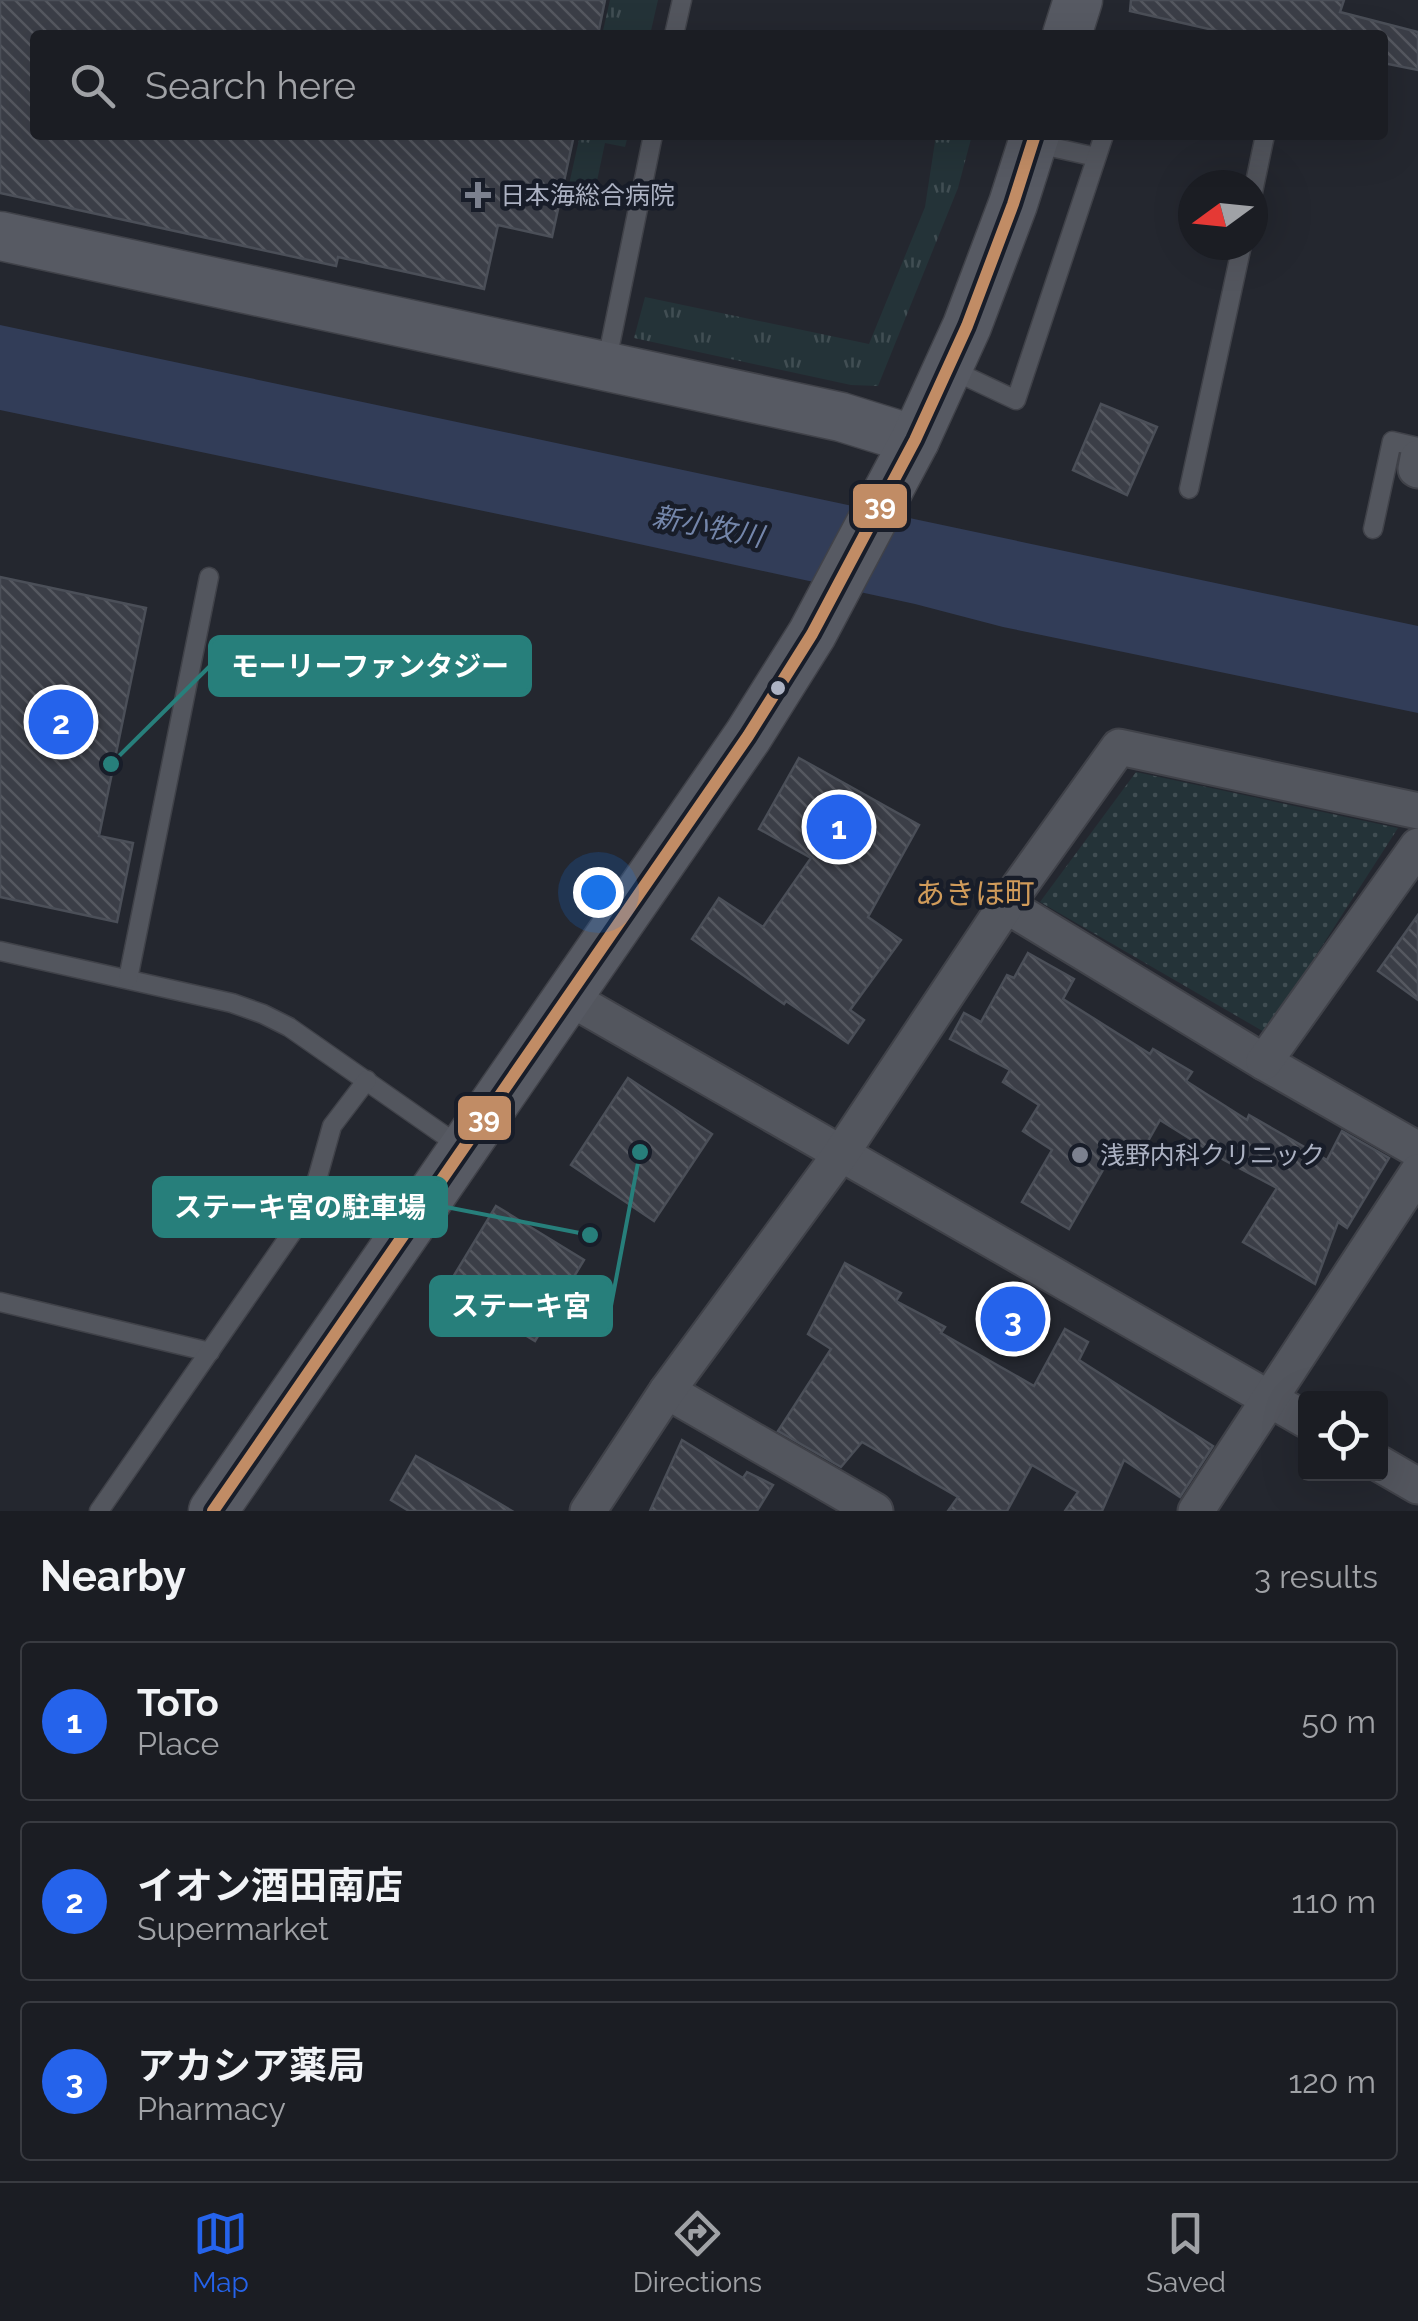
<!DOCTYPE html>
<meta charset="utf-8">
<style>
body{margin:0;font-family:Raleway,"Noto Sans JP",sans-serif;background:#24262b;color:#f1f3f6}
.controls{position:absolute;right:30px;bottom:30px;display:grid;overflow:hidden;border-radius:10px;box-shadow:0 10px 40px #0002}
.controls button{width:90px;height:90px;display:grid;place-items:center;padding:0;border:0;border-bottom:2px solid #393b41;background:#1b1d23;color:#f1f3f6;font:50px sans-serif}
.compass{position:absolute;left:1178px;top:170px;width:90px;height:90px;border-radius:50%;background:#1b1d23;box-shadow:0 10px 40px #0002;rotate:255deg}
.you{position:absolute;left:598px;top:892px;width:35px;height:35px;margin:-25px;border:8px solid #fff;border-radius:50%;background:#1a73e8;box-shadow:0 0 0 15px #1a73e833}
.badge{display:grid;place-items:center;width:65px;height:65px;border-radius:50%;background:#2563eb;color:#fff;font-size:32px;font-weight:700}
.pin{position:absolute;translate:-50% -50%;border:5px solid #fff;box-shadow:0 2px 10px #0006}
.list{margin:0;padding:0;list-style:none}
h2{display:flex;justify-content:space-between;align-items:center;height:130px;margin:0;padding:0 40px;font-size:42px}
h2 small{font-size:32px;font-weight:400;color:#a0a2a6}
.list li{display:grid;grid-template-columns:65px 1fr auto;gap:30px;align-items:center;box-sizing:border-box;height:160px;margin:0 20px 20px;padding:0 20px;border:2px solid #393b41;border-radius:10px}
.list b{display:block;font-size:38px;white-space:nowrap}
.list p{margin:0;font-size:32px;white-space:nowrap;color:#a0a2a6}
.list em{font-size:32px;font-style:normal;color:#a0a2a6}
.icon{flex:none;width:55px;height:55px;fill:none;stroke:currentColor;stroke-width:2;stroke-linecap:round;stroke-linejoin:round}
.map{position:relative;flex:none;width:1418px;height:1511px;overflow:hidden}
.search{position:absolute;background:#1b1d23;box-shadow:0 10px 40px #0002;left:30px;right:30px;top:30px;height:110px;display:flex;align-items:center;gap:25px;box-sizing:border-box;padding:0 35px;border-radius:10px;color:#a0a2a6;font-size:38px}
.sheet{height:670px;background:#1b1d23}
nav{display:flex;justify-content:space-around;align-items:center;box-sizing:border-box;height:140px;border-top:2px solid #393b41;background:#1b1d23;font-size:28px;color:#a0a2a6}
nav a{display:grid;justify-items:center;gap:5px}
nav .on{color:#2563eb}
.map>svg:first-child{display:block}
.grass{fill:url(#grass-tufts)}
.park{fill:url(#park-dots)}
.water{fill:#323d58}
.building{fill:url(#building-back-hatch);stroke:#4b4f58;stroke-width:2.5}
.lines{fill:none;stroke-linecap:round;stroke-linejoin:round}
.lane-casing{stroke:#404249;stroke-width:21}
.street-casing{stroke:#404249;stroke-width:39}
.secondary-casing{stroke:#404249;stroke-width:51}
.lane{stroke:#53565e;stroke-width:18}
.street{stroke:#53565e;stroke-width:35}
.secondary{stroke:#575a63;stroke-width:48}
.bus-1-casing{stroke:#181d29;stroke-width:20}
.bus-1{stroke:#c18c65;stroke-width:12}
.poi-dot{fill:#7c818f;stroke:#181d29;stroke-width:4}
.bus-dot{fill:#acb2c3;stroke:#181d29;stroke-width:4}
.labels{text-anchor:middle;stroke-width:9;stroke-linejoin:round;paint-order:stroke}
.poi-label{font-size:25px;fill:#acb2c3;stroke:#181d29;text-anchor:start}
.water-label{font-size:28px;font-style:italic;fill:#7486aa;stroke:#181d29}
.quarter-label{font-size:30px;fill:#d09b5a;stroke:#181d29}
.leader{fill:none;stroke:#277f7b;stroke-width:4}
.callout-dot{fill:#277f7b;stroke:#181d29;stroke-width:4}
.callout{fill:#277f7b;stroke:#277f7b;stroke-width:4}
.callout-label{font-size:28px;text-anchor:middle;font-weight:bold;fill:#fff}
.line-badge{stroke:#181d29;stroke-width:4}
.badge-label{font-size:28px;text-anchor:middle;font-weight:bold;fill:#fff}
</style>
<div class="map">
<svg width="1418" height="1511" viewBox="0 0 1418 1511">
<defs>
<pattern id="grass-tufts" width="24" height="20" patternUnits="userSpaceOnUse" patternTransform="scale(2.5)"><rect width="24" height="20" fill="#243338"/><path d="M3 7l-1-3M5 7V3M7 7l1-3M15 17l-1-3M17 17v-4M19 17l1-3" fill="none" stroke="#414e53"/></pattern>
<pattern id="park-dots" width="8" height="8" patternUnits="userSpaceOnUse" patternTransform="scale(2.5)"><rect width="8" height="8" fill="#243338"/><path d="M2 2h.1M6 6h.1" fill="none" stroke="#414e53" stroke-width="1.8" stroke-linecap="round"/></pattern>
<pattern id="building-back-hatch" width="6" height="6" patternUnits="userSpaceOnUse" patternTransform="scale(2.5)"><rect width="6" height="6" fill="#3b3e47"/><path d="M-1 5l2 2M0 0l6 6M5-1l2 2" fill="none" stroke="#555860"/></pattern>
</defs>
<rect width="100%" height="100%" fill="#24272f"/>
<!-- grass -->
<g class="grass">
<polygon points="610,0 658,0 650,35 602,35"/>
<polygon points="580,135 628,135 625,147 605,143 594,195 568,189"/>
<polygon points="936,135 972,135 958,188 878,386 851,385 634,338 645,297 869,344 925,207"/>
</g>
<!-- park -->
<polygon class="park" points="1136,772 1398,828 1266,1033 1040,902"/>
<!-- water -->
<polygon class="water" points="0,325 1418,626 1418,713 1003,627 915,604 584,532 0,410"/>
<!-- building -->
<g class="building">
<polygon points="0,0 605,0 598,35 35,35 35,135 574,135 552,237 498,225 484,289 338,257 336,266 0,193"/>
<polygon points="1131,0 1344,0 1340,12 1418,32 1418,70 1383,63 1383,35 1235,35 1130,11"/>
<polygon points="1101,404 1157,427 1127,495 1073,470"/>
<polygon points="0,577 146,608 99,836 133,843 117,922 0,897"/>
<polygon points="799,758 919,825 868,917 901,940 850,1010 864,1020 848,1043 786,1001 784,1004 692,939 719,898 763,927 811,858 759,829"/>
<polygon points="1418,915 1418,1000 1378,971"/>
<polygon points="1028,953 1074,979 1063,999 1150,1054 1153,1049 1192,1072 1186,1081 1247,1120 1249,1115 1327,1160 1342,1131 1389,1158 1347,1228 1338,1222 1315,1284 1243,1242 1277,1188 1224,1160 1160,1120 1136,1162 1115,1149 1069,1229 1022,1202 1052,1150 1023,1131 1039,1105 1003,1082 1010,1070 950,1039 964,1013 981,1022 1007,975 1014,978"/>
<polygon points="628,1078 712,1134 654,1221 571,1165"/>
<polygon points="496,1206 584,1260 535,1341 447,1287"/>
<polygon points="845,1263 901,1293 896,1301 945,1327 941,1333 1034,1386 1065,1329 1088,1342 1079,1360 1213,1446 1180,1497 1124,1460 1102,1511 1065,1511 1078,1492 1032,1465 1007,1511 948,1511 958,1497 862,1442 841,1467 778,1431 831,1349 808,1334"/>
<polygon points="682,1440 743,1478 747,1472 773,1485 757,1511 650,1511"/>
<polygon points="416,1456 470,1486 512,1511 409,1511 391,1500"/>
</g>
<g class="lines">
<!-- lane casing -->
<g class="lane-casing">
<g id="lane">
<polyline points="674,35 682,0"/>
<polyline points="1033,143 1096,157"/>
<polyline points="1253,192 1265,135"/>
<polyline points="606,365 653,135"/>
<polyline points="948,368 1016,400 1104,135"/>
<polyline points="1189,489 1242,245"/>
<polyline points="1373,529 1392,441 1418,447"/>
<polyline points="0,951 232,1003 263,1014 289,1027 461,1147"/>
<polyline points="128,979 209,577"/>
<polyline points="0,1302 210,1352"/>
<polyline points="99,1511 309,1208 332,1126 367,1080"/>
</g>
</g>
<!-- street casing -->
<g class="street-casing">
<g id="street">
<polyline points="1418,458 1416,469 1418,470"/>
<polyline points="1006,905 1264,1062 1418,1150"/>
<polyline points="568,997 1306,1420"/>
<polyline points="1264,1062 1418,846"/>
<polyline points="667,1391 875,1511"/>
<polyline points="1380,1464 1418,1486"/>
<polyline points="588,1511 667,1391 840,1155 1006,905 1119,747 1418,811"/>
<polyline points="1196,1511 1418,1172"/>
</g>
</g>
<!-- secondary casing -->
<g class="secondary-casing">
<g id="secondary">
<polyline points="1067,35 1078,0"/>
<polyline points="0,236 841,417 915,440"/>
<polyline points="213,1511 748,736 812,634 915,440 967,326 1013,204 1035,135"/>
</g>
</g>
<!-- lane -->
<use href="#lane" class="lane"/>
<!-- street -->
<use href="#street" class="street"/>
<!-- secondary -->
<use href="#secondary" class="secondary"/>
<!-- bus-1 casing -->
<g class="bus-1-casing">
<polyline id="bus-1" points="213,1511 748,736 812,634 915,440 967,326 1013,204 1035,135"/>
</g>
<!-- bus-1 -->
<use href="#bus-1" class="bus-1"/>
</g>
<!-- markers -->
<g class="poi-dot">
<path d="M473 180h10v10h10v10h-10v10h-10v-10h-10v-10h10z"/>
<circle cx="1080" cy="1155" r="10"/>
</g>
<circle class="bus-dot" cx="778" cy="688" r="9"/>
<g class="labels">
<!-- poi labels -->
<g class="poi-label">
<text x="500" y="204">日本海総合病院</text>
<text x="1100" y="1164">浅野内科クリニック</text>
</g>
<!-- water labels -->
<g class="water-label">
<text transform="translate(708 526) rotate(11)" y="10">新小牧川</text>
</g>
<!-- quarter labels -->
<g class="quarter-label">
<text x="975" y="904">あきほ町</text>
</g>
</g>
<!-- callouts -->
<path class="leader" d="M111 764L210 666M590 1235L446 1207M640 1152L611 1306"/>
<g class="callout-dot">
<circle cx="111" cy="764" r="10"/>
<circle cx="590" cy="1235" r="10"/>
<circle cx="640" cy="1152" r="10"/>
</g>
<g class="callout">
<rect x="210" y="637" width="320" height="58" rx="10"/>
<rect x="154" y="1178" width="292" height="58" rx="10"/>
<rect x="431" y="1277" width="180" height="58" rx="10"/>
</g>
<g class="callout-label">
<text x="370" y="676">モーリーファンタジー</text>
<text x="300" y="1217">ステーキ宮の駐車場</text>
<text x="521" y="1316">ステーキ宮</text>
</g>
<g class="line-badge">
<rect x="851" y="482" width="58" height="48" rx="10" fill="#c18c65"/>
<rect x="456" y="1094" width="57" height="48" rx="10" fill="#c18c65"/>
</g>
<g class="badge-label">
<text x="880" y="515">39</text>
<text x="484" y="1128">39</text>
</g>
</svg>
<div class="controls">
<button><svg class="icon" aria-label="locate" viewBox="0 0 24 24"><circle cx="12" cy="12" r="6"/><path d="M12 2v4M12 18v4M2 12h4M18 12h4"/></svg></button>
</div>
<svg class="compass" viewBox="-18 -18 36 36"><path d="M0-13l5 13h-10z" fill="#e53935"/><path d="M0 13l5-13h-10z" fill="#a0a2a6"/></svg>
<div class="you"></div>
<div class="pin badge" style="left:839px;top:827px">1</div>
<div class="pin badge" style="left:61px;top:722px">2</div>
<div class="pin badge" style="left:1013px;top:1319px">3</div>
<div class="search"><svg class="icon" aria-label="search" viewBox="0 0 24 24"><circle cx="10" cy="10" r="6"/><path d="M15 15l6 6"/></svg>Search here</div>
</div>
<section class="sheet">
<h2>Nearby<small>3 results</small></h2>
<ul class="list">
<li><span class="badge">1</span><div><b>ToTo</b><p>Place</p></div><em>50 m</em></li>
<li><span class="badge">2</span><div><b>イオン酒田南店</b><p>Supermarket</p></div><em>110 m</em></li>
<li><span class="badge">3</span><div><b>アカシア薬局</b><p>Pharmacy</p></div><em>120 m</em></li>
</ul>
</section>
<nav>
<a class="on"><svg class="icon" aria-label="map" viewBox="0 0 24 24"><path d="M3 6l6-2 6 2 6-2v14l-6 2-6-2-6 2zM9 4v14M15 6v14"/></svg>Map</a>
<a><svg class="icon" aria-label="directions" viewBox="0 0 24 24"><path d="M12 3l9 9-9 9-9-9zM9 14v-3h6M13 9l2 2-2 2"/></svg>Directions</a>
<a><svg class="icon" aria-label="saved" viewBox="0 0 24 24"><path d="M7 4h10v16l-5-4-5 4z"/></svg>Saved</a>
</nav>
